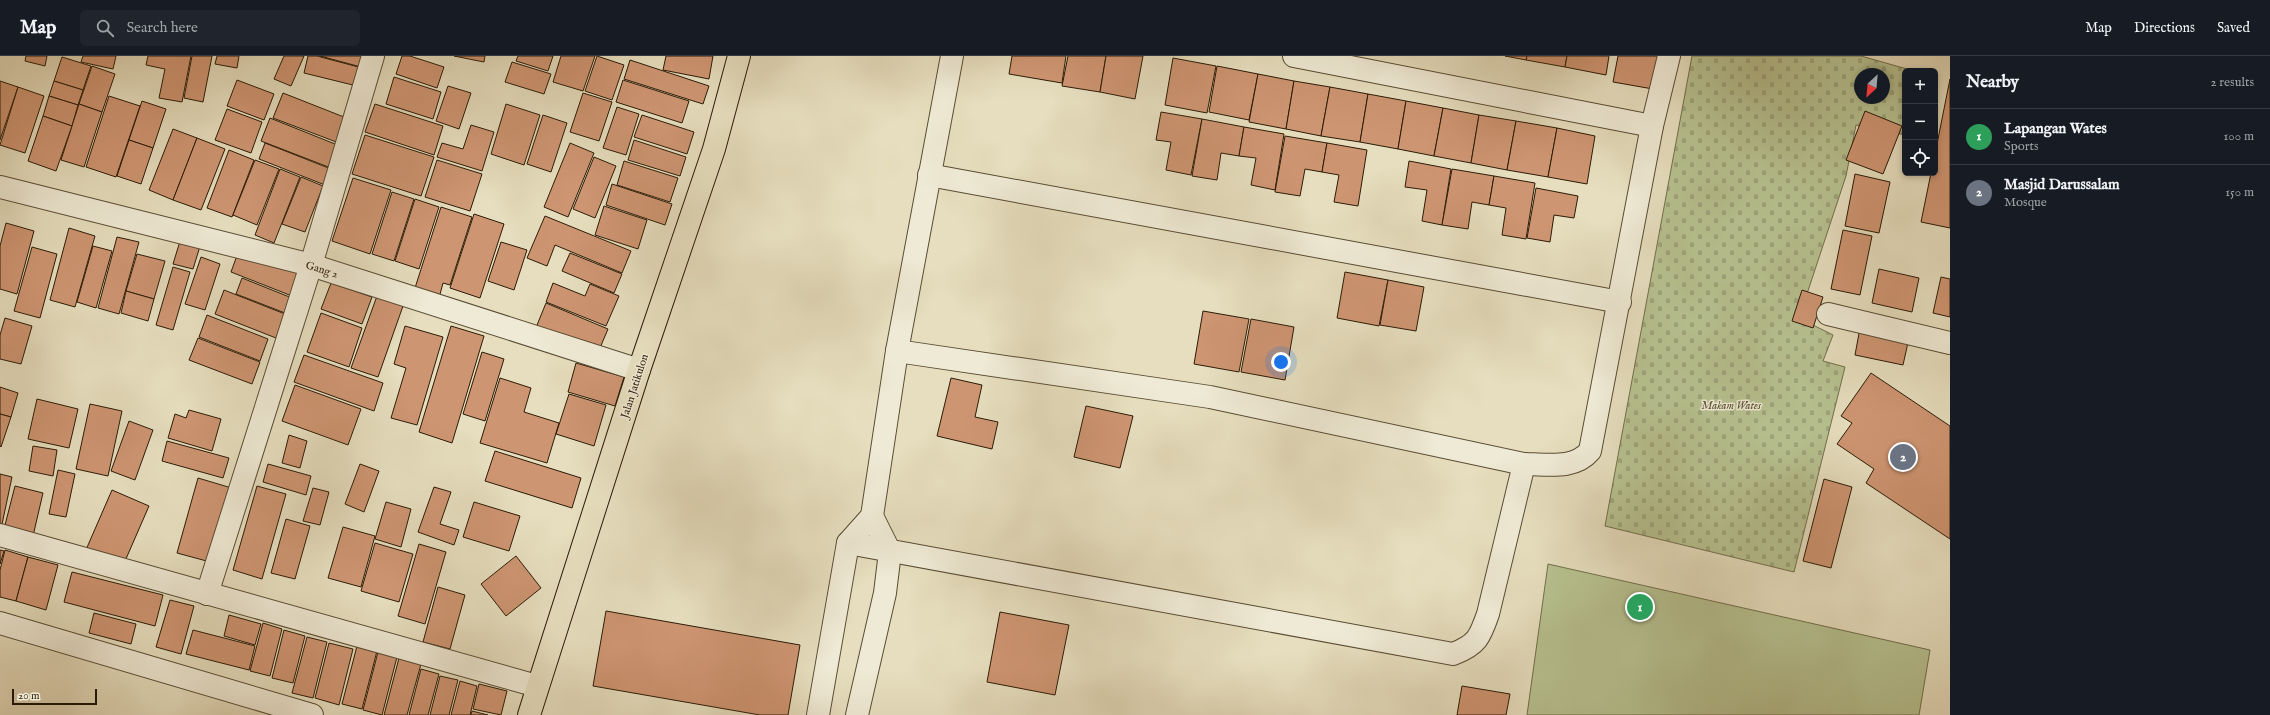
<!DOCTYPE html>
<meta charset="utf-8">
<style>
body{margin:0;font-family:"IM FELL English",serif;background:#20242c;color:#f1f3f6}
.controls{position:absolute;right:12px;top:12px;display:grid;overflow:hidden;border-radius:6px;box-shadow:0 2px 6px #0003}
.controls button{width:36px;height:36px;display:grid;place-items:center;padding:0;border:0;border-bottom:1px solid #363941;background:#171b24;color:#f1f3f6;font:20px sans-serif}
.compass{position:absolute;left:1854px;top:12px;width:36px;height:36px;border-radius:50%;background:#171b24;box-shadow:0 2px 6px #0003;rotate:206deg}
.scale{position:absolute;left:12px;bottom:10px;width:85px;box-sizing:border-box;padding-left:4px;border:2px solid #2b1b06;border-top:0;font-size:11px;line-height:14px;white-space:nowrap;color:#2b1b06;-webkit-text-stroke:3px #efead5;paint-order:stroke}
.you{position:absolute;left:1281px;top:306px;width:14px;height:14px;margin:-10px;border:3px solid #fff;border-radius:50%;background:#1a73e8;box-shadow:0 0 0 6px #1a73e833}
.badge{display:grid;place-items:center;width:26px;height:26px;border-radius:50%;background:#db2777;color:#fff;font-size:13px;font-weight:700}
.pin{position:absolute;translate:-50% -50%;border:2px solid #fff;box-shadow:0 1px 4px #0006}
.list{margin:0;padding:0;list-style:none}
h2{display:flex;justify-content:space-between;align-items:center;height:52px;margin:0;padding:0 16px;font-size:17px}
h2 small{font-size:13px;font-weight:400;color:#9ea1a6}
.list li{display:grid;grid-template-columns:26px 1fr auto;gap:12px;align-items:center;box-sizing:border-box;height:56px;padding:0 16px;border-top:1px solid #363941}
.list b{display:block;font-size:15px;white-space:nowrap}
.list p{margin:0;font-size:13px;white-space:nowrap;color:#9ea1a6}
.list em{font-size:13px;font-style:normal;color:#9ea1a6}
.icon{flex:none;width:22px;height:22px;fill:none;stroke:currentColor;stroke-width:2;stroke-linecap:round;stroke-linejoin:round}
.map{position:relative;flex:none;width:1950px;height:659px;overflow:hidden}
header{display:flex;align-items:center;gap:24px;box-sizing:border-box;height:56px;padding:0 20px;background:#171b24;border-bottom:1px solid #363941}
header strong{font-size:19px}
nav{display:flex;gap:22px;margin-inline-start:auto;font-size:14px}
.search{width:280px;height:36px;background:#20242c;display:flex;align-items:center;gap:10px;box-sizing:border-box;padding:0 14px;border-radius:6px;color:#9ea1a6;font-size:15px}
main{display:flex}
aside{flex:1;background:#171b24}
.map>svg:first-child{display:block}
.cemetery{fill:url(#cemetery-stones);stroke:#716e4b;fill-rule:evenodd}
.pitch{fill:#b7c190;stroke:#716e4b}
.building{fill:#ce9572;stroke:#2b1b06}
.lines{fill:none;stroke-linecap:round;stroke-linejoin:round}
.minor-casing{stroke:#5a4c34;stroke-width:24}
.major-casing{stroke:#2b1b06;stroke-width:24}
.minor{stroke:#efead5;stroke-width:22}
.major{stroke:#e6debe;stroke-width:22}
.labels{text-anchor:middle;stroke-width:3;stroke-linejoin:round;paint-order:stroke}
.street-label{font-size:11px;fill:#2b1b06;stroke:#efead5}
.park-label{font-size:11px;font-style:italic;fill:#554d2f;stroke:#efead5}
</style>
<header>
<strong>Map</strong>
<div class="search"><svg class="icon" aria-label="search" viewBox="0 0 24 24"><circle cx="10" cy="10" r="6"/><path d="M15 15l6 6"/></svg>Search here</div>
<nav><a>Map</a><a>Directions</a><a>Saved</a></nav>
</header>
<main>
<div class="map">
<svg width="1950" height="659" viewBox="0 0 1950 659">
<defs>
<pattern id="cemetery-stones" width="16" height="16" patternUnits="userSpaceOnUse"><rect width="16" height="16" fill="#b7c190"/><path d="M2 7V4a2 2 0 0 1 4 0v3zM10 15v-3a2 2 0 0 1 4 0v3z" fill="#9ea57b"/></pattern>
</defs>
<rect width="100%" height="100%" fill="#e6debe"/>
<filter id="stains"><feTurbulence type="fractalNoise" baseFrequency=".005" numOctaves="4"/><feColorMatrix values="0 0 0 0 .2 0 0 0 0 .09 0 0 0 0 .02 0 0 0 .5 -.17"/></filter>
<radialGradient id="worn" r=".72"><stop offset=".6" stop-color="#630" stop-opacity="0"/><stop offset="1" stop-color="#630" stop-opacity=".3"/></radialGradient>
<!-- cemetery -->
<path class="cemetery" d="M1692 0H1861L1914 15H1905V79L1856 69 1846 120 1799 262 1833 279 1823 305 1845 311 1794 516 1605 470ZM1860 18H1884V42H1860Z"/>
<!-- pitch -->
<polygon class="pitch" points="1548,508 1930,594 1919,659 1527,659"/>
<!-- building -->
<g class="building">
<polygon points="26,0 47,0 45,10 25,5"/>
<polygon points="83,0 116,0 113,13 81,6"/>
<polygon points="148,0 191,0 182,46 159,42 165,13 146,9"/>
<polygon points="192,0 212,0 203,46 184,42"/>
<polygon points="217,0 239,0 237,12 215,8"/>
<polygon points="284,0 304,0 291,30 274,23"/>
<polygon points="308,0 317,0 366,13 361,31 304,17"/>
<polygon points="320,0 364,0 361,11"/>
<polygon points="402,0 410,0 444,11 437,32 396,18"/>
<polygon points="454,0 485,0 484,6"/>
<polygon points="518,0 553,0 548,15 516,5"/>
<polygon points="561,0 595,0 583,35 553,26"/>
<polygon points="597,0 624,9 612,44 585,35"/>
<polygon points="666,0 713,0 709,23 663,14"/>
<polygon points="1012,0 1066,0 1062,27 1009,18"/>
<polygon points="1068,0 1106,0 1100,36 1062,30"/>
<polygon points="1106,0 1143,0 1135,43 1100,36"/>
<polygon points="1505,0 1527,0 1526,4"/>
<polygon points="1527,0 1567,0 1565,11 1526,4"/>
<polygon points="1567,0 1609,0 1606,19 1565,11"/>
<polygon points="1618,0 1659,0 1653,33 1613,26"/>
<polygon points="62,1 91,10 83,34 54,25"/>
<polygon points="1173,2 1216,10 1207,57 1165,49"/>
<polygon points="630,4 709,30 703,48 624,23"/>
<polygon points="512,6 551,18 544,38 505,26"/>
<polygon points="92,10 115,18 102,56 79,48"/>
<polygon points="1217,10 1258,18 1249,64 1209,56"/>
<polygon points="1258,18 1294,25 1286,73 1249,66"/>
<polygon points="394,21 441,36 433,63 386,48"/>
<polygon points="1950,23 1950,172 1921,166 1931,117 1935,117 1935,98"/>
<polygon points="237,24 274,38 264,64 227,50"/>
<polygon points="623,24 689,45 682,67 616,46"/>
<polygon points="0,25 18,31 0,84"/>
<polygon points="54,25 83,34 78,49 49,40"/>
<polygon points="1294,25 1330,31 1321,80 1286,73"/>
<polygon points="448,30 471,37 459,73 436,65"/>
<polygon points="18,31 44,40 25,97 0,89"/>
<polygon points="1330,31 1368,38 1360,86 1321,80"/>
<polygon points="283,37 349,63 339,87 273,62"/>
<polygon points="583,37 612,46 599,85 570,76"/>
<polygon points="1368,38 1406,45 1398,93 1360,86"/>
<polygon points="49,40 78,49 72,70 43,60"/>
<polygon points="109,40 140,50 116,121 86,111"/>
<polygon points="142,45 166,53 153,92 129,84"/>
<polygon points="1406,45 1443,52 1434,100 1398,93"/>
<polygon points="79,48 102,56 84,111 61,104"/>
<polygon points="375,48 443,70 434,99 365,76"/>
<polygon points="506,48 540,59 524,109 491,98"/>
<polygon points="617,51 639,58 626,99 603,92"/>
<polygon points="1443,52 1479,59 1471,107 1434,100"/>
<polygon points="227,53 262,66 251,97 215,84"/>
<polygon points="1865,55 1902,70 1883,118 1846,104"/>
<polygon points="1161,56 1202,63 1191,119 1166,114 1171,86 1156,84"/>
<polygon points="543,59 567,67 551,116 527,108"/>
<polygon points="642,59 694,76 687,98 634,81"/>
<polygon points="1479,59 1516,65 1507,114 1471,107"/>
<polygon points="43,60 72,70 56,115 28,105"/>
<polygon points="270,62 340,90 331,112 261,85"/>
<polygon points="1202,63 1244,71 1239,100 1221,97 1217,124 1192,120"/>
<polygon points="1516,65 1557,72 1548,121 1507,114"/>
<polygon points="471,69 494,76 482,115 437,101 442,87 463,93"/>
<polygon points="1244,71 1284,78 1275,134 1251,129 1256,102 1239,100"/>
<polygon points="1557,72 1595,80 1587,128 1548,121"/>
<polygon points="173,73 197,82 173,144 149,134"/>
<polygon points="365,79 434,101 421,140 352,118"/>
<polygon points="1285,80 1327,87 1322,116 1305,113 1300,140 1275,136"/>
<polygon points="197,82 225,93 201,154 173,144"/>
<polygon points="129,84 153,92 141,128 117,120"/>
<polygon points="634,84 686,101 680,120 628,104"/>
<polygon points="265,87 331,113 325,129 259,103"/>
<polygon points="570,87 594,97 568,161 544,151"/>
<polygon points="1327,87 1367,94 1358,150 1334,146 1339,119 1322,116"/>
<polygon points="229,94 254,104 232,161 207,152"/>
<polygon points="594,101 616,110 595,162 573,153"/>
<polygon points="255,104 279,113 257,169 233,159"/>
<polygon points="437,104 482,118 470,155 425,141"/>
<polygon points="624,105 678,122 670,146 617,129"/>
<polygon points="1409,105 1451,113 1442,169 1422,165 1427,134 1405,131"/>
<polygon points="280,113 300,121 274,187 255,179"/>
<polygon points="1452,113 1494,120 1489,149 1472,146 1468,173 1442,169"/>
<polygon points="1855,118 1890,126 1879,177 1845,170"/>
<polygon points="1494,120 1535,127 1526,183 1502,179 1506,152 1489,149"/>
<polygon points="301,121 323,130 305,176 282,168"/>
<polygon points="353,122 391,134 370,198 332,185"/>
<polygon points="612,128 672,148 665,169 606,149"/>
<polygon points="1536,132 1578,140 1574,162 1554,159 1550,186 1527,182"/>
<polygon points="392,136 414,143 394,205 372,198"/>
<polygon points="415,143 439,151 419,213 395,205"/>
<polygon points="604,150 647,164 638,193 595,179"/>
<polygon points="441,151 472,161 450,229 443,227 439,242 414,235"/>
<polygon points="474,158 504,168 480,242 450,232"/>
<polygon points="545,160 631,195 622,217 555,189 547,210 527,202"/>
<polygon points="6,167 34,175 17,238 0,233 0,190"/>
<polygon points="69,172 95,180 75,251 50,244"/>
<polygon points="1843,174 1872,180 1860,239 1831,233"/>
<polygon points="117,181 139,186 119,258 98,252"/>
<polygon points="181,182 201,187 193,213 173,208"/>
<polygon points="501,186 527,194 514,234 488,225"/>
<polygon points="93,190 112,195 96,252 77,246"/>
<polygon points="32,191 57,198 40,262 14,255"/>
<polygon points="239,194 300,218 292,240 231,216"/>
<polygon points="570,197 622,218 614,237 562,215"/>
<polygon points="137,198 165,205 154,243 126,235"/>
<polygon points="201,201 220,208 205,254 185,248"/>
<polygon points="173,211 190,216 173,274 156,269"/>
<polygon points="1879,213 1919,222 1912,256 1872,247"/>
<polygon points="1345,216 1388,224 1379,270 1337,262"/>
<polygon points="1941,221 1950,223 1950,261 1933,257"/>
<polygon points="242,222 292,242 285,257 236,238"/>
<polygon points="1388,224 1424,231 1416,275 1380,269"/>
<polygon points="331,227 372,241 362,268 321,253"/>
<polygon points="553,227 585,240 590,228 619,240 606,270 546,246"/>
<polygon points="224,234 285,258 276,282 215,258"/>
<polygon points="1802,234 1823,241 1813,272 1792,265"/>
<polygon points="126,235 154,243 148,265 121,257"/>
<polygon points="377,240 403,250 378,321 351,312"/>
<polygon points="546,247 608,273 597,299 535,274"/>
<polygon points="1203,255 1249,263 1239,316 1194,308"/>
<polygon points="321,257 362,272 349,311 307,296"/>
<polygon points="207,259 268,283 260,305 199,281"/>
<polygon points="5,262 32,270 21,308 0,303 0,279"/>
<polygon points="1251,263 1294,271 1285,324 1241,316"/>
<polygon points="405,270 443,281 417,369 391,362 406,312 394,308"/>
<polygon points="451,270 484,280 452,387 419,376"/>
<polygon points="1860,272 1909,282 1903,309 1855,299"/>
<polygon points="198,282 260,306 252,328 189,304"/>
<polygon points="482,296 504,303 485,365 463,358"/>
<polygon points="304,299 383,327 374,355 294,326"/>
<polygon points="576,307 624,321 615,350 568,336"/>
<polygon points="1871,317 1950,370 1950,483 1866,427 1874,413 1837,388 1852,367 1841,360"/>
<polygon points="500,322 531,332 524,356 559,367 547,407 480,387"/>
<polygon points="951,322 982,329 975,361 998,366 992,393 937,380"/>
<polygon points="295,329 361,353 348,389 282,365"/>
<polygon points="0,331 18,337 11,361 0,358"/>
<polygon points="569,338 606,349 594,390 556,378"/>
<polygon points="37,343 78,353 69,392 28,383"/>
<polygon points="90,348 122,355 108,420 76,413"/>
<polygon points="1086,350 1133,360 1120,412 1074,401"/>
<polygon points="189,354 221,363 212,395 168,382 175,358 186,362"/>
<polygon points="0,358 11,361 1,391 0,390"/>
<polygon points="129,365 153,374 135,424 111,415"/>
<polygon points="289,379 307,385 300,412 282,407"/>
<polygon points="167,385 229,402 223,422 162,405"/>
<polygon points="33,390 57,394 53,420 29,415"/>
<polygon points="495,395 581,422 572,452 485,425"/>
<polygon points="268,408 311,420 306,439 263,426"/>
<polygon points="360,408 379,415 364,456 345,448"/>
<polygon points="58,414 75,418 66,461 49,458"/>
<polygon points="0,418 12,421 1,473 0,473"/>
<polygon points="198,422 235,433 214,507 177,497"/>
<polygon points="1824,423 1852,431 1831,512 1803,505"/>
<polygon points="15,430 43,437 33,480 4,473"/>
<polygon points="257,430 286,438 262,523 233,514"/>
<polygon points="434,431 451,436 440,468 459,474 454,489 418,476"/>
<polygon points="313,432 329,436 320,469 303,465"/>
<polygon points="112,434 149,450 122,512 85,496"/>
<polygon points="386,446 411,453 401,491 375,483"/>
<polygon points="474,446 520,460 509,495 463,481"/>
<polygon points="286,463 310,470 295,523 271,517"/>
<polygon points="343,471 375,480 361,531 328,522"/>
<polygon points="375,487 413,498 399,546 361,535"/>
<polygon points="419,488 446,496 425,568 398,560"/>
<polygon points="0,494 4,495 0,508"/>
<polygon points="5,494 28,501 16,545 0,541 0,514"/>
<polygon points="516,500 541,532 506,560 481,528"/>
<polygon points="28,501 58,509 46,554 16,545"/>
<polygon points="72,516 163,539 155,570 64,546"/>
<polygon points="438,531 465,539 450,593 423,586"/>
<polygon points="170,544 194,550 181,598 156,591"/>
<polygon points="606,555 800,589 788,659 760,659 593,630"/>
<polygon points="1000,556 1069,569 1055,639 987,626"/>
<polygon points="94,557 136,568 131,588 89,577"/>
<polygon points="229,559 261,568 255,589 224,580"/>
<polygon points="263,567 282,573 270,620 250,615"/>
<polygon points="193,574 255,590 249,614 186,598"/>
<polygon points="284,574 305,580 293,627 272,622"/>
<polygon points="307,581 327,586 313,642 292,637"/>
<polygon points="329,587 353,593 339,649 315,642"/>
<polygon points="357,590 377,595 362,653 342,648"/>
<polygon points="378,596 397,601 382,659 363,654"/>
<polygon points="399,602 421,608 407,659 384,659"/>
<polygon points="421,613 439,618 428,659 409,659"/>
<polygon points="440,620 458,624 449,659 430,659"/>
<polygon points="460,625 477,630 470,659 451,659"/>
<polygon points="479,628 507,635 501,659 473,653"/>
<polygon points="1462,630 1510,638 1506,659 1457,659"/>
<polygon points="472,655 488,659 471,659"/>
</g>
<g class="lines">
<!-- minor casing -->
<g class="minor-casing">
<g id="minor">
<polyline points="1294,0 1652,70"/>
<polyline points="929,119 1620,246"/>
<polyline points="0,131 311,209 639,314"/>
<polyline points="1828,258 1950,287"/>
<path d="M897 295 1210 341 1524 408C1547 408 1574 414 1590 395L1652 70 1669 0"/>
<polyline points="0,479 537,630"/>
<path d="M848 487 1453 598C1477 589 1480 581 1488 558L1524 408"/>
<polyline points="207,538 311,209 373,0"/>
<polyline points="0,567 312,659"/>
<polyline points="818,659 848,487 872,460 897,295 952,0"/>
<polyline points="857,659 885,537 890,496 872,460"/>
</g>
</g>
<!-- major casing -->
<g class="major-casing">
<polyline id="major" points="529,659 639,314 714,93 739,0"/>
</g>
<!-- minor -->
<use href="#minor" class="minor"/>
<!-- major -->
<use href="#major" class="major"/>
</g>
<g class="labels">
<!-- street labels -->
<g class="street-label">
<text transform="translate(322 213) rotate(17)" y="4">Gang 2</text>
<text transform="translate(634 330) rotate(-72)" y="4">Jalan Jatikulon</text>
</g>
<!-- park labels -->
<g class="park-label">
<text x="1731" y="353">Makam Wates</text>
</g>
</g>
<rect width="100%" height="100%" filter="url(#stains)"/>
<rect width="100%" height="100%" fill="url(#worn)"/>
</svg>
<div class="controls">
<button>+</button>
<button>−</button>
<button><svg class="icon" aria-label="locate" viewBox="0 0 24 24"><circle cx="12" cy="12" r="6"/><path d="M12 2v4M12 18v4M2 12h4M18 12h4"/></svg></button>
</div>
<svg class="compass" viewBox="-18 -18 36 36"><path d="M0-13l5 13h-10z" fill="#e53935"/><path d="M0 13l5-13h-10z" fill="#9ea1a6"/></svg>
<div class="scale">20 m</div>
<div class="you"></div>
<div class="pin badge" style="left:1640px;top:551px;background:#2e9e5b">1</div>
<div class="pin badge" style="left:1903px;top:401px;background:#6b7280">2</div>
</div>
<aside>
<h2>Nearby<small>2 results</small></h2>
<ul class="list">
<li><span class="badge" style="background:#2e9e5b">1</span><div><b>Lapangan Wates</b><p>Sports</p></div><em>100 m</em></li>
<li><span class="badge" style="background:#6b7280">2</span><div><b>Masjid Darussalam</b><p>Mosque</p></div><em>150 m</em></li>
</ul>
</aside>
</main>
